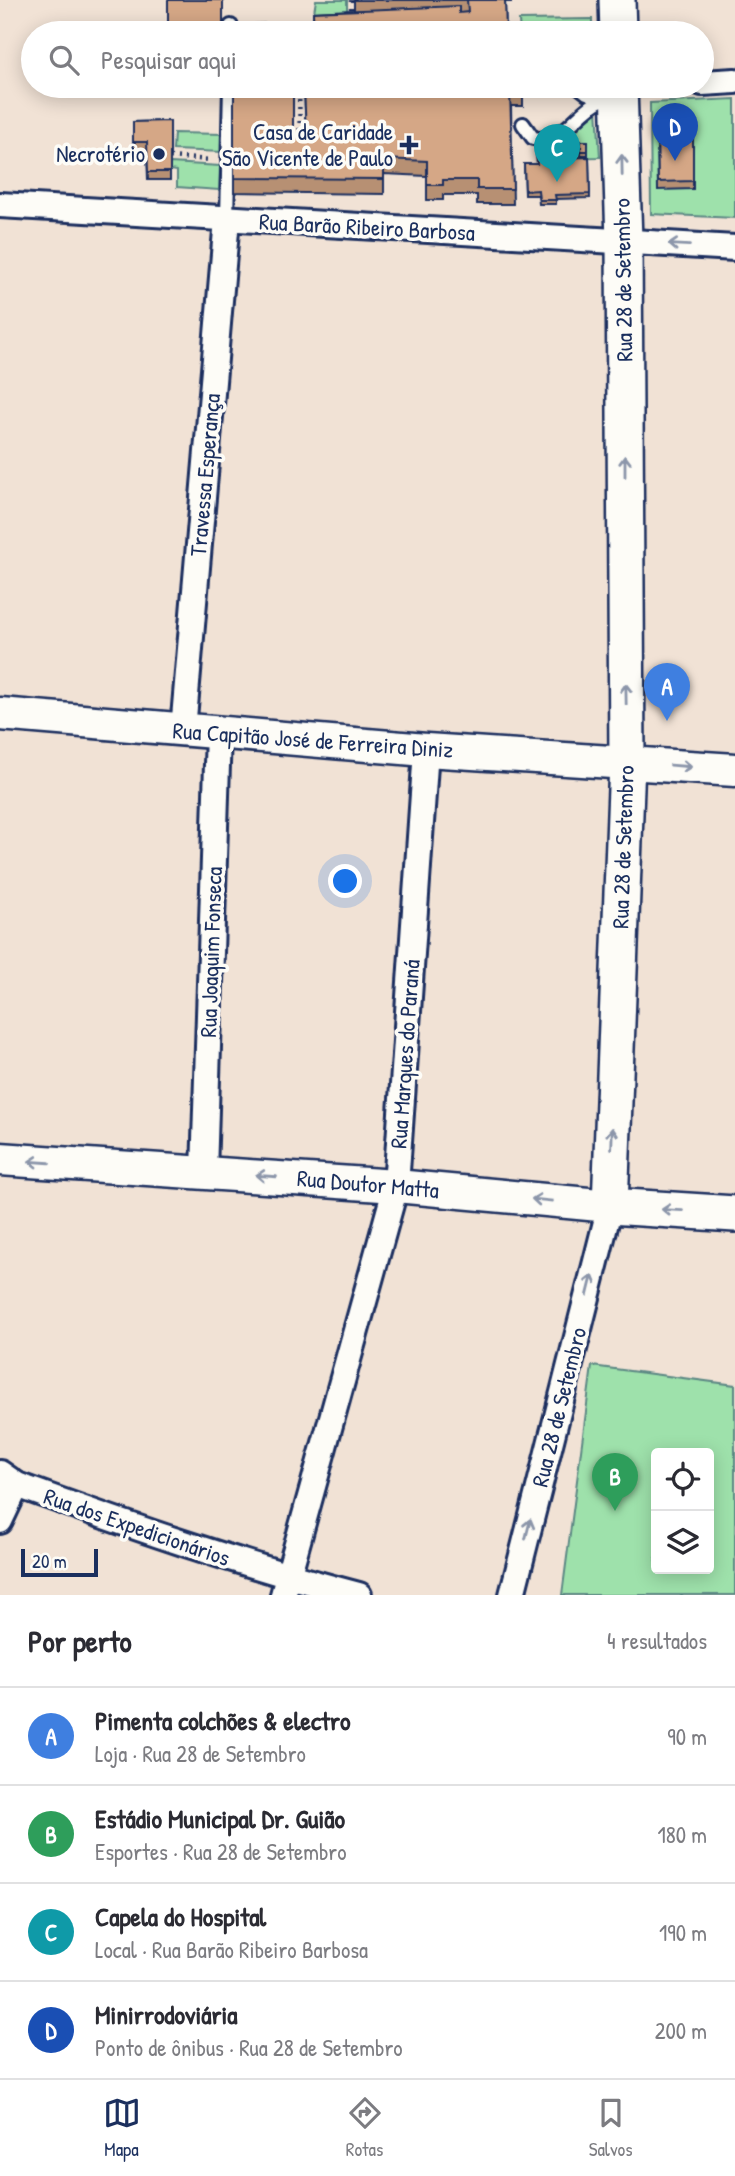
<!DOCTYPE html>
<html lang="pt">
<meta charset="utf-8">
<style>
body{margin:0;font-family:"Patrick Hand",sans-serif;background:#f7f7f7;color:#2b2b33}
.controls{position:absolute;right:21px;bottom:21px;display:grid;overflow:hidden;border-radius:7px;box-shadow:0 4px 18px #0003}
.controls button{width:63px;height:63px;display:grid;place-items:center;padding:0;border:0;border-bottom:2px solid #e1e1e2;background:#fff;color:#2b2b33;font:35px sans-serif}
.scale{position:absolute;left:21px;bottom:18px;width:77px;box-sizing:border-box;padding-left:7px;border:4px solid #1b2f5e;border-top:0;font-size:19px;line-height:24px;white-space:nowrap;color:#1b2f5e;-webkit-text-stroke:5px #fdfcf7;paint-order:stroke}
.you{position:absolute;left:346px;top:882px;width:24px;height:24px;margin:-18px;border:5px solid #fff;border-radius:50%;background:#1a73e8;box-shadow:0 0 0 10px #1a73e833}
.badge{display:grid;place-items:center;width:46px;height:46px;border-radius:50%;background:#1b2f5e;color:#fff;font-size:23px;font-weight:700}
.pin{position:absolute;translate:-50% -58px;filter:drop-shadow(0 2px 4px #0008)}
.pin::after{content:'';position:absolute;top:37px;width:24px;height:21px;background:inherit;clip-path:polygon(0 0,100% 0,50% 100%)}
.list{margin:0;padding:0;list-style:none}
h2{display:flex;justify-content:space-between;align-items:center;height:91px;margin:0;padding:0 28px;font-size:30px}
h2 small{font-size:23px;font-weight:400;color:#7c7c81}
.list li{display:grid;grid-template-columns:46px 1fr auto;gap:21px;align-items:center;box-sizing:border-box;height:98px;padding:0 28px;border-top:2px solid #e1e1e2}
.list b{display:block;font-size:26px;white-space:nowrap}
.list p{margin:0;font-size:23px;white-space:nowrap;color:#7c7c81}
.list em{font-size:23px;font-style:normal;color:#7c7c81}
.icon{flex:none;width:38px;height:38px;fill:none;stroke:currentColor;stroke-width:2;stroke-linecap:round;stroke-linejoin:round}
.map{position:relative;flex:none;width:735px;height:1595px;overflow:hidden}
.search{position:absolute;background:#fff;box-shadow:0 4px 18px #0003;left:21px;right:21px;top:21px;height:77px;display:flex;align-items:center;gap:18px;box-sizing:border-box;padding:0 24px;border-radius:38px;color:#7c7c81;font-size:26px}
.sheet{height:483px;background:#fff}
nav{display:flex;justify-content:space-around;align-items:center;box-sizing:border-box;height:98px;border-top:2px solid #e1e1e2;background:#fff;font-size:19px;color:#7c7c81}
nav a{display:grid;justify-items:center;gap:4px}
nav .on{color:#1b2f5e}
.map>svg:first-child{display:block}
.green{fill:#9ee1ab;stroke:#5c8884;stroke-width:2;fill-rule:evenodd}
.lines{fill:none;stroke-linecap:round;stroke-linejoin:round}
.service-casing{stroke:#1b2f5e;stroke-width:18}
.minor-casing{stroke:#1b2f5e;stroke-width:30}
.tertiary-casing{stroke:#1b2f5e;stroke-width:37}
.secondary-casing{stroke:#1b2f5e;stroke-width:40}
.path{stroke:#1b2f5e;stroke-width:4.5;stroke-dasharray:2 5;stroke-linecap:butt}
.service{stroke:#fdfcf7;stroke-width:12}
.minor{stroke:#fdfcf7;stroke-width:24}
.tertiary{stroke:#fdfcf7;stroke-width:32}
.secondary{stroke:#fdfcf7;stroke-width:35}
.wall{fill:#b79073;stroke:#1b2f5e;stroke-width:2}
.building{fill:#d5a786;stroke:#1b2f5e;stroke-width:2}
.oneway{stroke:#8c96aa}
.poi-dot{fill:#1b2f5e;stroke:#fdfcf7;stroke-width:2.5}
.labels{text-anchor:middle;stroke-width:7;stroke-linejoin:round;paint-order:stroke}
.poi-label{font-size:23px;fill:#1b2f5e;stroke:#fdfcf7;text-anchor:end}
.street-label{font-size:23px;fill:#1b2f5e;stroke:#fdfcf7}
</style>
<div class="map">
<svg width="735" height="1595" viewBox="0 0 735 1595">
<rect width="100%" height="100%" fill="#f1e2d5"/>
<filter id="ink" filterUnits="userSpaceOnUse"><feTurbulence type="fractalNoise" baseFrequency=".0143" numOctaves="2"/><feDisplacementMap in="SourceGraphic" scale="14" xChannelSelector="R" yChannelSelector="G"/><feConvolveMatrix kernelMatrix="1 2 1 2 8 2 1 2 1" color-interpolation-filters="sRGB"/></filter>
<g filter="url(#ink)">
<!-- green -->
<g class="green">
<polygon points="316,0 347,0 347,17 313,18"/>
<polygon points="592,19 592,33 520,33 519,20"/>
<polygon points="735,99 735,218 651,214 650,103"/>
<path d="M597 108 600 157 553 158 552 145C571 137 580 119 597 108Z"/>
<polygon points="174,133 223,134 223,152 173,150"/>
<polygon points="170,163 220,166 219,190 177,187 177,171 170,170"/>
<path d="M592 1366 735 1385V1595H562ZM656 1453H709V1569H656Z"/>
</g>
<g class="lines">
<!-- service casing -->
<g class="service-casing">
<g id="service">
<polyline points="231,33 231,26"/>
<polyline points="578,86 587,93 605,100"/>
<path d="M523 124 533 138C565 144 575 112 601 100"/>
<polyline points="227,219 230,86"/>
</g>
</g>
<!-- minor casing -->
<g class="minor-casing">
<g id="minor">
<polyline points="702,83 735,81"/>
<polyline points="0,205 735,248"/>
<polyline points="183,730 227,219"/>
<polyline points="204,1172 218,733"/>
<path d="M0 1473 17 1485C130 1526 242 1565 359 1595"/>
<polyline points="0,1521 17,1485"/>
<polyline points="283,1595 396,1186 426,750"/>
<polyline points="512,1595 610,1206"/>
</g>
</g>
<!-- tertiary casing -->
<g class="tertiary-casing">
<g id="tertiary">
<polyline points="0,714 426,750 735,770"/>
<polyline points="0,1159 396,1186 610,1206"/>
</g>
</g>
<!-- secondary casing -->
<g class="secondary-casing">
<g id="secondary">
<polyline points="617,0 618,33"/>
<polyline points="619,86 624,241 627,762 610,1206 735,1214"/>
</g>
</g>
<!-- path -->
<g class="path">
<polyline points="351,0 351,13"/>
<polyline points="297,33 296,24 317,23"/>
<polyline points="299,86 300,141"/>
<polyline points="170,157 211,160"/>
</g>
<!-- service -->
<use href="#service" class="service"/>
<!-- minor -->
<use href="#minor" class="minor"/>
<!-- tertiary -->
<use href="#tertiary" class="tertiary"/>
<!-- secondary -->
<use href="#secondary" class="secondary"/>
</g>
<!-- wall -->
<g class="wall">
<rect x="168" y="0" width="55" height="33"/>
<polygon points="354,0 511,0 511,2 505,2 506,33 314,33 313,12 354,10"/>
<polygon points="304,86 523,86 523,106 511,106 513,204 477,204 477,195 443,195 443,200 427,200 427,176 384,174 384,194 234,192 234,90 261,90 293,135 306,135"/>
<polygon points="170,121 170,180 148,180 147,150 133,150 133,122"/>
<polygon points="693,123 693,189 658,190 657,124"/>
<rect x="581" y="141" width="7" height="14"/>
<polygon points="589,157 590,198 556,199 556,204 539,204 538,195 525,195 524,164 537,164 556,158"/>
</g>
<!-- building -->
<g class="building">
<rect x="168" y="0" width="55" height="28"/>
<polygon points="467,0 505,0 506,33 314,33 313,12 459,6 459,13 468,12"/>
<polygon points="290,23 291,33 254,33 254,24"/>
<polygon points="261,86 291,86 292,90 261,90"/>
<polygon points="304,86 523,86 523,91 510,91 513,189 477,189 477,180 443,180 443,185 427,185 427,161 384,159 384,179 234,178 234,90 293,90 293,135 306,135"/>
<polygon points="170,121 170,172 148,172 147,142 133,142 133,122"/>
<polygon points="693,123 693,181 658,182 657,124"/>
<rect x="581" y="141" width="7" height="10"/>
<polygon points="556,154 556,158 589,157 590,194 555,195 556,200 539,200 538,190 525,191 524,164 537,164 536,155"/>
</g>
<!-- one-way arrows -->
<defs><path id="oneway-shaft" d="M-6 0H5M1.5-3L5.5 0L1.5 3" fill="none" stroke-width="1.6" stroke-linecap="round" stroke-linejoin="round" transform="scale(1.75)"/></defs>
<g class="oneway">
<use href="#oneway-shaft" transform="translate(622 165) rotate(-91)"/>
<use href="#oneway-shaft" transform="translate(679 245) rotate(-177)"/>
<use href="#oneway-shaft" transform="translate(625 466) rotate(-90)"/>
<use href="#oneway-shaft" transform="translate(626 694) rotate(-91)"/>
<use href="#oneway-shaft" transform="translate(681 766) rotate(5)"/>
<use href="#oneway-shaft" transform="translate(612 1138) rotate(-88)"/>
<use href="#oneway-shaft" transform="translate(39 1162) rotate(-176)"/>
<use href="#oneway-shaft" transform="translate(266 1176) rotate(-176)"/>
<use href="#oneway-shaft" transform="translate(542 1200) rotate(-174)"/>
<use href="#oneway-shaft" transform="translate(672 1210) rotate(-177)"/>
<use href="#oneway-shaft" transform="translate(590 1285) rotate(-76)"/>
<use href="#oneway-shaft" transform="translate(528 1529) rotate(-76)"/>
</g>
</g>
<!-- markers -->
<g class="poi-dot">
<path d="M405.5 134.5h7v7h7v7h-7v7h-7v-7h-7v-7h7z"/>
<circle cx="159" cy="154" r="7"/>
</g>
<g class="labels">
<!-- poi labels -->
<g class="poi-label">
<text x="393" y="140">Casa de Caridade<tspan x="393" dy="26">São Vicente de Paulo</tspan></text>
<text x="145" y="162">Necrotério</text>
</g>
<!-- street labels -->
<g class="street-label">
<text transform="translate(367 227) rotate(3)" y="8">Rua Barão Ribeiro Barbosa</text>
<text transform="translate(623 280) rotate(-91)" y="8">Rua 28 de Setembro</text>
<text transform="translate(205 475) rotate(-85)" y="8">Travessa Esperança</text>
<text transform="translate(313 740) rotate(4)" y="8">Rua Capitão José de Ferreira Diniz</text>
<text transform="translate(623 847) rotate(-88)" y="8">Rua 28 de Setembro</text>
<text transform="translate(211 952) rotate(-88)" y="8">Rua Joaquim Fonseca</text>
<text transform="translate(405 1054) rotate(-86)" y="8">Rua Marques do Paraná</text>
<text transform="translate(368 1184) rotate(5)" y="8">Rua Doutor Matta</text>
<text transform="translate(559 1407) rotate(-76)" y="8">Rua 28 de Setembro</text>
<text transform="translate(137 1527) rotate(19)" y="8">Rua dos Expedicionários</text>
</g>
</g>
</svg>
<div class="controls">
<button><svg class="icon" aria-label="locate" viewBox="0 0 24 24"><circle cx="12" cy="12" r="6"/><path d="M12 2v4M12 18v4M2 12h4M18 12h4"/></svg></button>
<button><svg class="icon" aria-label="layers" viewBox="0 0 24 24"><path d="M12 4l9 5-9 5-9-5zM3 14l9 5 9-5"/></svg></button>
</div>
<div class="scale">20 m</div>
<div class="you"></div>
<div class="pin badge" style="left:667px;top:721px;background:#3f7fe0">A</div>
<div class="pin badge" style="left:615px;top:1511px;background:#2e9e5b">B</div>
<div class="pin badge" style="left:557px;top:182px;background:#0f9aa8">C</div>
<div class="pin badge" style="left:675px;top:161px;background:#1a4fb4">D</div>
<div class="search"><svg class="icon" aria-label="search" viewBox="0 0 24 24"><circle cx="10" cy="10" r="6"/><path d="M15 15l6 6"/></svg>Pesquisar aqui</div>
</div>
<section class="sheet">
<h2>Por perto<small>4 resultados</small></h2>
<ul class="list">
<li><span class="badge" style="background:#3f7fe0">A</span><div><b>Pimenta colchões &amp; electro</b><p>Loja · Rua 28 de Setembro</p></div><em>90 m</em></li>
<li><span class="badge" style="background:#2e9e5b">B</span><div><b>Estádio Municipal Dr. Guião</b><p>Esportes · Rua 28 de Setembro</p></div><em>180 m</em></li>
<li><span class="badge" style="background:#0f9aa8">C</span><div><b>Capela do Hospital</b><p>Local · Rua Barão Ribeiro Barbosa</p></div><em>190 m</em></li>
<li><span class="badge" style="background:#1a4fb4">D</span><div><b>Minirrodoviária</b><p>Ponto de ônibus · Rua 28 de Setembro</p></div><em>200 m</em></li>
</ul>
</section>
<nav>
<a class="on"><svg class="icon" aria-label="map" viewBox="0 0 24 24"><path d="M3 6l6-2 6 2 6-2v14l-6 2-6-2-6 2zM9 4v14M15 6v14"/></svg>Mapa</a>
<a><svg class="icon" aria-label="directions" viewBox="0 0 24 24"><path d="M12 3l9 9-9 9-9-9zM9 14v-3h6M13 9l2 2-2 2"/></svg>Rotas</a>
<a><svg class="icon" aria-label="saved" viewBox="0 0 24 24"><path d="M7 4h10v16l-5-4-5 4z"/></svg>Salvos</a>
</nav>
